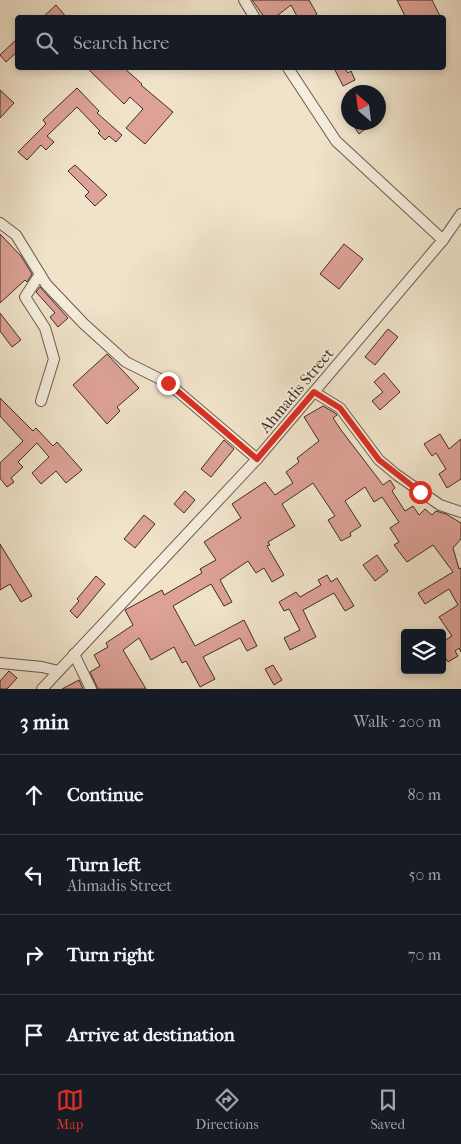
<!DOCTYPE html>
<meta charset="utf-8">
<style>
body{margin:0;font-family:"IM FELL French Canon",serif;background:#20242c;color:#f1f3f6}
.controls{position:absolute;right:15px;bottom:15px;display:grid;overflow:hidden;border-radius:5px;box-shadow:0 2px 8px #0003}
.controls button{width:45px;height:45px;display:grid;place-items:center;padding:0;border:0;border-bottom:1px solid #363941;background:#171b24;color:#f1f3f6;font:25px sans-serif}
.compass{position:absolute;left:341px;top:85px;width:45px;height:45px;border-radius:50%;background:#171b24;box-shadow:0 2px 8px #0003;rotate:332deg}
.stop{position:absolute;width:15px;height:15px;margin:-11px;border:4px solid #d93025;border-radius:50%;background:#fff}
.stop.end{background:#d93025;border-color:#fff;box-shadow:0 1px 5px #0008}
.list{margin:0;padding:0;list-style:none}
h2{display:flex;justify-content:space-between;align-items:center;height:65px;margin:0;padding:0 20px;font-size:21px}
h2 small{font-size:16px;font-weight:400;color:#9ea1a6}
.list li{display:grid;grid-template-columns:32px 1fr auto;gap:15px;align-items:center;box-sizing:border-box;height:80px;padding:0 20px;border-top:1px solid #363941}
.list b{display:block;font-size:19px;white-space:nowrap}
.list p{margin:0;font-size:16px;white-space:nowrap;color:#9ea1a6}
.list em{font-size:16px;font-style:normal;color:#9ea1a6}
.icon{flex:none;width:28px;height:28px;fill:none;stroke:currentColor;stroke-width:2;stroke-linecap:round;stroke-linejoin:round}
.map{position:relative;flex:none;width:461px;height:689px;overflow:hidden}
.search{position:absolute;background:#171b24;box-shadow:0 2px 8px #0003;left:15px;right:15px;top:15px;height:55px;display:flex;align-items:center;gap:12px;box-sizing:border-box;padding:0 18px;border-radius:5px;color:#9ea1a6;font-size:19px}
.sheet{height:385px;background:#171b24}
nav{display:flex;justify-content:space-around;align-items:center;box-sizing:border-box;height:70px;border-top:1px solid #363941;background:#171b24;font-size:14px;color:#9ea1a6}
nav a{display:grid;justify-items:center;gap:2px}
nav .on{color:#d93025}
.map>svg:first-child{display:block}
.building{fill:#dda197;stroke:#412d23}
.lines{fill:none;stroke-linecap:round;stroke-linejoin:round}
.minor-casing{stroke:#6d5a4d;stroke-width:12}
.minor{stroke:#f5eddd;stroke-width:10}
.route{stroke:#d93025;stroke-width:6}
.labels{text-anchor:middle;stroke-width:4;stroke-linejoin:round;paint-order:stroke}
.street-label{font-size:16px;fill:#412d23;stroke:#f5eddd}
</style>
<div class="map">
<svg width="461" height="689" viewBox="0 0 461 689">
<rect width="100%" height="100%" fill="#f0e3ca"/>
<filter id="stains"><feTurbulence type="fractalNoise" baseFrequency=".004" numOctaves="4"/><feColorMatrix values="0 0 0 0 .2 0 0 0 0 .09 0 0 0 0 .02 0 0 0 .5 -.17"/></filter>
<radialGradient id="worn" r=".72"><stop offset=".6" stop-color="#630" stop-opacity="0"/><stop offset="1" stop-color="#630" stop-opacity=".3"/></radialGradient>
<!-- building -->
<g class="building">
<polygon points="252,0 309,0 317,14 311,18 298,18 291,5 274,18 265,18"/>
<polygon points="397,0 432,0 441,18 406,18"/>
<polygon points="56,5 67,18 42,18"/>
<polygon points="18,38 18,51 6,62 0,55"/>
<polygon points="87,68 124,68 142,84 141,85 173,112 145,144 126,128 143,109 130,97 124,104"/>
<polygon points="334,68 344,68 348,73 351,71 355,80 343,86"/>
<polygon points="77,88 99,111 97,113 122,135 116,142 109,136 105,140 98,133 100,131 77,107 47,136 54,142 46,150 41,145 27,160 18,152 46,124 43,120"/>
<polygon points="0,90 14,103 0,118"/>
<polygon points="351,122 374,122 359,134"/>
<polygon points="75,165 107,195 95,206 85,196 89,192 68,171"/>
<polygon points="0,234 21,256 32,274 27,282 25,280 0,303"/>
<polygon points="344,244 363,259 339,289 320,274"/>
<polygon points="40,287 68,318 58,327 50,317 55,313 36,292"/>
<polygon points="0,313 21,340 12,347 0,331"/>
<polygon points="388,329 398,337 375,365 365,357"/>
<polygon points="107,354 139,388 117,407 120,411 107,424 73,385"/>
<polygon points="384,373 400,392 380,410 372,401 383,392 374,382"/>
<polygon points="0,398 33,431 36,428 53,446 57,442 82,470 66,483 56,471 41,484 32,473 49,457 37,443 18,462 23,467 11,478 14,482 7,487 0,478 0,463 23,441 0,416"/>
<polygon points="323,406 335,413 337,415 333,418 341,430 383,485 390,480 395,488 392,491 405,511 413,506 419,515 425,509 432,515 436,511 446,514 461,523 461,539 453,548 459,569 461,568 461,652 459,648 455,651 458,656 448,662 442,652 442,642 452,636 439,617 458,605 449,589 425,604 418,593 453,572 433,545 407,562 394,545 399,542 390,528 399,522 382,497 374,502 365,487 345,501 361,526 350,533 351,536 341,541 328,520 335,516 313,483 282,504 295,526 268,542 270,545 267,546 284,575 272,582 264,568 256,573 248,561 220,580 232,602 224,606 211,584 173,606 195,646 244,620 257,646 247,651 240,638 203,657 215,679 200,687 186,661 182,663 174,647 151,660 139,638 123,650 146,689 98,689 90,672 100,666 94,655 108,647 106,643 133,625 125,610 162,590 164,595 202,573 200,569 216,560 204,542 241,518 232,504 265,482 275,495 293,483 286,472 299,462 297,458 319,441 304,417"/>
<polygon points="440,434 449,449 461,439 461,479 447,488 439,474 446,469 436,453 432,456 424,444"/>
<polygon points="224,440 234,449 211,477 201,469"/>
<polygon points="185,491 195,500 184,513 174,504"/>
<polygon points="144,515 155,524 135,548 124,539"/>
<polygon points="0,544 32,596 21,602 10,584 0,590"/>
<polygon points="377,555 388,571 375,581 363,565"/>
<polygon points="327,575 331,582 337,578 354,606 345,611 334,593 303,610 316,637 290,650 284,638 300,630 289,609 284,611 279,602 296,592 300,597 321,585 318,580"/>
<polygon points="96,576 105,584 77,618 70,611 79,601 77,599"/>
<polygon points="273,665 282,680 274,685 265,669"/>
<polygon points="9,671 17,678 7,689 0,689 0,681"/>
<polygon points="79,680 83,689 62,689"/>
</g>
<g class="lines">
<!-- minor casing -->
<g class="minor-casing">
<g id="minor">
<polyline points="244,0 255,18"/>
<polyline points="288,68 336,141 443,240"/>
<polyline points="0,223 16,235 46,284 84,324 126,362 168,383 257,459"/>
<polyline points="40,274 25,297 45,328 54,359 41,401"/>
<polyline points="314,392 340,408 379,460 397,475 440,505 461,512"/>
<polyline points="74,654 91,689"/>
<polyline points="0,663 42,667 58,671"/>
<polyline points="42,689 257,459 443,240 461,214"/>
</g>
</g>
<!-- minor -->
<use href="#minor" class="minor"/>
</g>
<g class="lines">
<!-- route -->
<polyline class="route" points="168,383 257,459 314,392 340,408 379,460 420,492"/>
</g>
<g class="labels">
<!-- street labels -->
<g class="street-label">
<text transform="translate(296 390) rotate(-50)" y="6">Ahmadis Street</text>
</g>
</g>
<rect width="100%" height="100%" filter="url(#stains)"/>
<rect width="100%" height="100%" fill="url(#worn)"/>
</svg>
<div class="controls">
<button><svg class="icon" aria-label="layers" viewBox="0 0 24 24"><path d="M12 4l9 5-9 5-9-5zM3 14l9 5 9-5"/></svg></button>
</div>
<svg class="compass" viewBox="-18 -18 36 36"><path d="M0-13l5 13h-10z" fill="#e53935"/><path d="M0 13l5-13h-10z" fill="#9ea1a6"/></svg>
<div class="stop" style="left:420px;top:492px"></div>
<div class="stop end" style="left:168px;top:383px"></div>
<div class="search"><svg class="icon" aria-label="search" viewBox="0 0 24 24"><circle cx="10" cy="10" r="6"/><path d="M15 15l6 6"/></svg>Search here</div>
</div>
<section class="sheet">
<h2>3 min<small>Walk · 200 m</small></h2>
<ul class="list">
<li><svg class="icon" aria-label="ahead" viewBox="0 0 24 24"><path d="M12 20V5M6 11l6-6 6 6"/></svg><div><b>Continue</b></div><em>80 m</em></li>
<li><svg class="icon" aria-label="left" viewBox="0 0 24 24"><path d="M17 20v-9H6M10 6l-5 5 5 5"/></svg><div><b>Turn left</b><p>Ahmadis Street</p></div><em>50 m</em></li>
<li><svg class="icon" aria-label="right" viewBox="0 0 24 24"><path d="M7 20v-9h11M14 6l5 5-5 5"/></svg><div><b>Turn right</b></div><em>70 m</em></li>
<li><svg class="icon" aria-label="arrive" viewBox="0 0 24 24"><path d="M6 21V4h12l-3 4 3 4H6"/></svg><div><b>Arrive at destination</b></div></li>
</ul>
</section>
<nav>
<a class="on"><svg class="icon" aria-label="map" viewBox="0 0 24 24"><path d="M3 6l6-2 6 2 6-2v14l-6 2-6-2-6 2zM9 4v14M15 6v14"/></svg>Map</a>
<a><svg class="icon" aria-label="directions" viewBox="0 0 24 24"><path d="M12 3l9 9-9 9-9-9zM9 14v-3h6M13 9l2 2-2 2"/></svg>Directions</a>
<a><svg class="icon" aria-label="saved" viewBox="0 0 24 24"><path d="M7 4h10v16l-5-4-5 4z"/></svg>Saved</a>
</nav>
